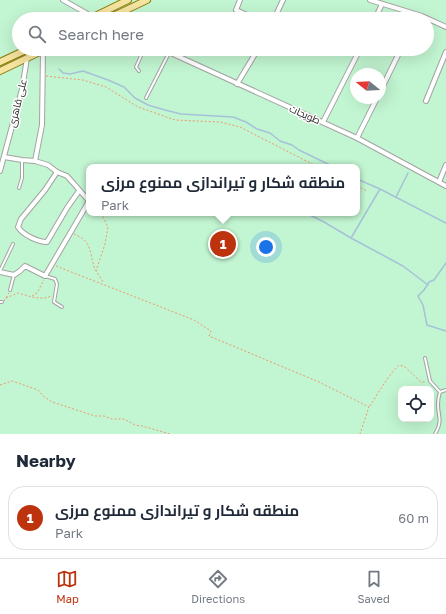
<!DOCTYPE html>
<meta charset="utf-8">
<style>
body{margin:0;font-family:"Golos Text",Cairo,sans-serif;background:#f6f6f7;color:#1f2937}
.controls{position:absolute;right:12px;bottom:12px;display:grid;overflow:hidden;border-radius:8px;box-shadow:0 4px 16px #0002}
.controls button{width:36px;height:36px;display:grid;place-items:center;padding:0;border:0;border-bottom:1px solid #e0e1e3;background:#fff;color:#1f2937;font:20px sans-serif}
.compass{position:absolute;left:350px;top:68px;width:36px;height:36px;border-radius:50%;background:#fff;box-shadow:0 4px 16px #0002;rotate:288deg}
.you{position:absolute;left:266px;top:247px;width:14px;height:14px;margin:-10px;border:3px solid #fff;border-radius:50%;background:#1a73e8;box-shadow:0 0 0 6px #1a73e833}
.badge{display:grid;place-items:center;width:26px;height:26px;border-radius:50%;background:#bc330d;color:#fff;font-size:13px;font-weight:700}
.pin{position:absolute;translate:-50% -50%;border:2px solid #fff;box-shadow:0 1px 4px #0006}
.popup{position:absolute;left:86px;top:164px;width:274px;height:52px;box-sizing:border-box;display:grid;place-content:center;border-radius:8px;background:#fff;filter:drop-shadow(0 1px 3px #0005);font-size:13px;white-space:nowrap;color:#747a83}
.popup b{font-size:15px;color:#1f2937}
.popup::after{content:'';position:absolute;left:50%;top:100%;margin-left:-8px;border:8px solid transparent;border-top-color:#fff}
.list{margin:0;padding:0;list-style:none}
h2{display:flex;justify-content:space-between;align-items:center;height:52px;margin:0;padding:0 16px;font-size:17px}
h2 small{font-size:13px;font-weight:400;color:#747a83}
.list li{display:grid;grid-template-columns:26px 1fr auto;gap:12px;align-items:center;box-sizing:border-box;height:64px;margin:0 8px 8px;padding:0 8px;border:1px solid #e0e1e3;border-radius:16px}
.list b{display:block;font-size:15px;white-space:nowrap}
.list p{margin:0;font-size:13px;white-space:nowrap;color:#747a83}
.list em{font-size:13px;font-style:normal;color:#747a83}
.icon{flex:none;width:22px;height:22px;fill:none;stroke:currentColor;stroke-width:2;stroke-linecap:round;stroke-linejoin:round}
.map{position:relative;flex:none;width:446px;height:434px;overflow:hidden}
.search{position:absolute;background:#fff;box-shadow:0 4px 16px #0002;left:12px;right:12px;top:12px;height:44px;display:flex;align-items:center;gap:10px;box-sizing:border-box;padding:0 14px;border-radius:22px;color:#747a83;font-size:15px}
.sheet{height:124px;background:#fff}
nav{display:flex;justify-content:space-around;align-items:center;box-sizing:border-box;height:56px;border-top:1px solid #e0e1e3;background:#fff;font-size:11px;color:#747a83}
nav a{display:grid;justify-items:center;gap:2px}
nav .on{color:#bc330d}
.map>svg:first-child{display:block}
.park{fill:#c2f5d1;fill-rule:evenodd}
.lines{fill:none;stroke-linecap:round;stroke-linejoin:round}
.stream{stroke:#a6c2d8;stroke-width:1.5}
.lane-casing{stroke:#a3a3a3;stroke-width:4}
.street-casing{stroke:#a3a3a3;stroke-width:6}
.primary-casing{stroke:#8b7c0a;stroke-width:8}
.path{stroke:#f09971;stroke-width:1;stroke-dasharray:2 2;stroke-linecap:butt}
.lane{stroke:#fff;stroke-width:2}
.street{stroke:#fff;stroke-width:4}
.primary{stroke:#f5e3a0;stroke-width:6}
.labels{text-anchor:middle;stroke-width:3;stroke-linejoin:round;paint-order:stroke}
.street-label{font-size:10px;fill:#1c1c1c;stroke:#fff}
</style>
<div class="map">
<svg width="446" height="434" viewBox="0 0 446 434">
<rect width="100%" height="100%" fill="#edece3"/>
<!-- park -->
<path class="park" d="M0 0H446V434H0ZM19 19H427V49H19ZM356 74H380V98H356ZM89 167H357V213H89ZM401 389H431V419H401Z"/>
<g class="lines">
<!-- stream -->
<g class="stream">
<polyline points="59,69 63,73 70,74 83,71 108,80 124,87 135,98 148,105 165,110 181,114 233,117 246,122 257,129 270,133 280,141 292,145 299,150 334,167"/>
<polyline points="357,179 380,189 446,223"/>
<polyline points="396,197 408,173"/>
<polyline points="306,213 324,222 351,238 380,189"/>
<polyline points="351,238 403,266 428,285"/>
<polyline points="446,263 434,280 429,282 424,290 418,296 423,305 427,325 446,331"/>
</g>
<!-- lane casing -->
<g class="lane-casing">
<g id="lane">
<polyline points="139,71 136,67 144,49"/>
<polyline points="146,98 169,53"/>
<polyline points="19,188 22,178 22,160"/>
<polyline points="0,271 13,244"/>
<polyline points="45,276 55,279 57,284 54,302 62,307"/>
<polyline points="10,290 14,275"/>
<polyline points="0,302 2,302"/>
<polyline points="425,358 430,381 440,392"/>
<path d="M435 434C446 416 433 413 440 392L446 390"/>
</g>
</g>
<!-- street casing -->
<g class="street-casing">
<g id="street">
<polyline points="63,0 93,17"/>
<polyline points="240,0 236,10 256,19"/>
<polyline points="370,0 422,16 446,27"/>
<polyline points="274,19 283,0"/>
<polyline points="375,19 382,4"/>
<polyline points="162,49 357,138 446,186"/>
<polyline points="237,84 258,49"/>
<polyline points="380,92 401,49"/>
<polyline points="426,101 446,52"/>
<polyline points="323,122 360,49"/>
<polyline points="357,138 377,98"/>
<polyline points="35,161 42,125 43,50"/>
<polyline points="0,171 22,89 27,58"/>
<path d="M57 172 45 190 21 219 18 227C23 235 38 242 47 242L67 208 79 191"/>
<polyline points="439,182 446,165"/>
<polyline points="0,272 14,275 20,271 25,266 45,276 89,201 67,176 57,172 48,165 35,161 22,160 4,157"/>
</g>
</g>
<!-- primary casing -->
<g class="primary-casing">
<g id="primary">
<polyline points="89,19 128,0"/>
<polyline points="107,19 147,0"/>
<polyline points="0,62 28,49"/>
<polyline points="0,71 46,49"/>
</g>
</g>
<!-- path -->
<g class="path">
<polyline points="46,76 83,80 106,87 138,107 175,120 220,122 240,127 318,167"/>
<polyline points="357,186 367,191"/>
<polyline points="101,213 108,227 105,244 96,271 104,283"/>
<path d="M74 234C78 236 83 238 86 242 92 249 91 262 96 271"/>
<polyline points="56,266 194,320 211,331 209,336 319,382 369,407 360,434"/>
<polyline points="32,296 37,293 44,280"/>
<path d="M6 298 18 293C29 296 40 301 51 296"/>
<polyline points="4,301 9,293"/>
<polyline points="0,385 12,381 38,390 43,396 52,402 95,416 104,416 112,419 124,419 135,425 142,426 170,434"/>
<path d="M370 406C378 393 388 376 399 365L405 367 421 382H426"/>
</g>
<!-- lane -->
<use href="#lane" class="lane"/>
<!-- street -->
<use href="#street" class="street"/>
<!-- primary -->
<use href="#primary" class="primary"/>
</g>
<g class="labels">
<!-- street labels -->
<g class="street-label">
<text transform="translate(17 103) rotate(-76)" y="4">علی قاهری</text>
<text transform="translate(305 114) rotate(24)" y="4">طویجات</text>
</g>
</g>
</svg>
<div class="controls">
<button><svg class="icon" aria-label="locate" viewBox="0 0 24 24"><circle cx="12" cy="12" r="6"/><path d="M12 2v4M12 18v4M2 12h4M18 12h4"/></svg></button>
</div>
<svg class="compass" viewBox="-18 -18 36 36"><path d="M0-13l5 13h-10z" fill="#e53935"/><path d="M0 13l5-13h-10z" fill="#747a83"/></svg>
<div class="you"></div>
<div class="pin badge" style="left:223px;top:244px">1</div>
<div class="popup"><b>منطقه شکار و تیراندازی ممنوع مرزی</b>Park</div>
<div class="search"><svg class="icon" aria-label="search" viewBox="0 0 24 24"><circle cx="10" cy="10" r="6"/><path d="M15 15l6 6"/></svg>Search here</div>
</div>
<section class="sheet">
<h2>Nearby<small></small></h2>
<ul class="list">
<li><span class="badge">1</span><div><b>منطقه شکار و تیراندازی ممنوع مرزی</b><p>Park</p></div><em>60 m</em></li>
</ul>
</section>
<nav>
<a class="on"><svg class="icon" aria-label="map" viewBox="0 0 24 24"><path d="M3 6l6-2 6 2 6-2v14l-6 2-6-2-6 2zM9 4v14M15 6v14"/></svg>Map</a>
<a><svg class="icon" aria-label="directions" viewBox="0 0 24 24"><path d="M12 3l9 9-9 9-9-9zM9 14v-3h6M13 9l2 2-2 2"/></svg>Directions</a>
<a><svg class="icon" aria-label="saved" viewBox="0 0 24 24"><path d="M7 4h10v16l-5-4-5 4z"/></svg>Saved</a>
</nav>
